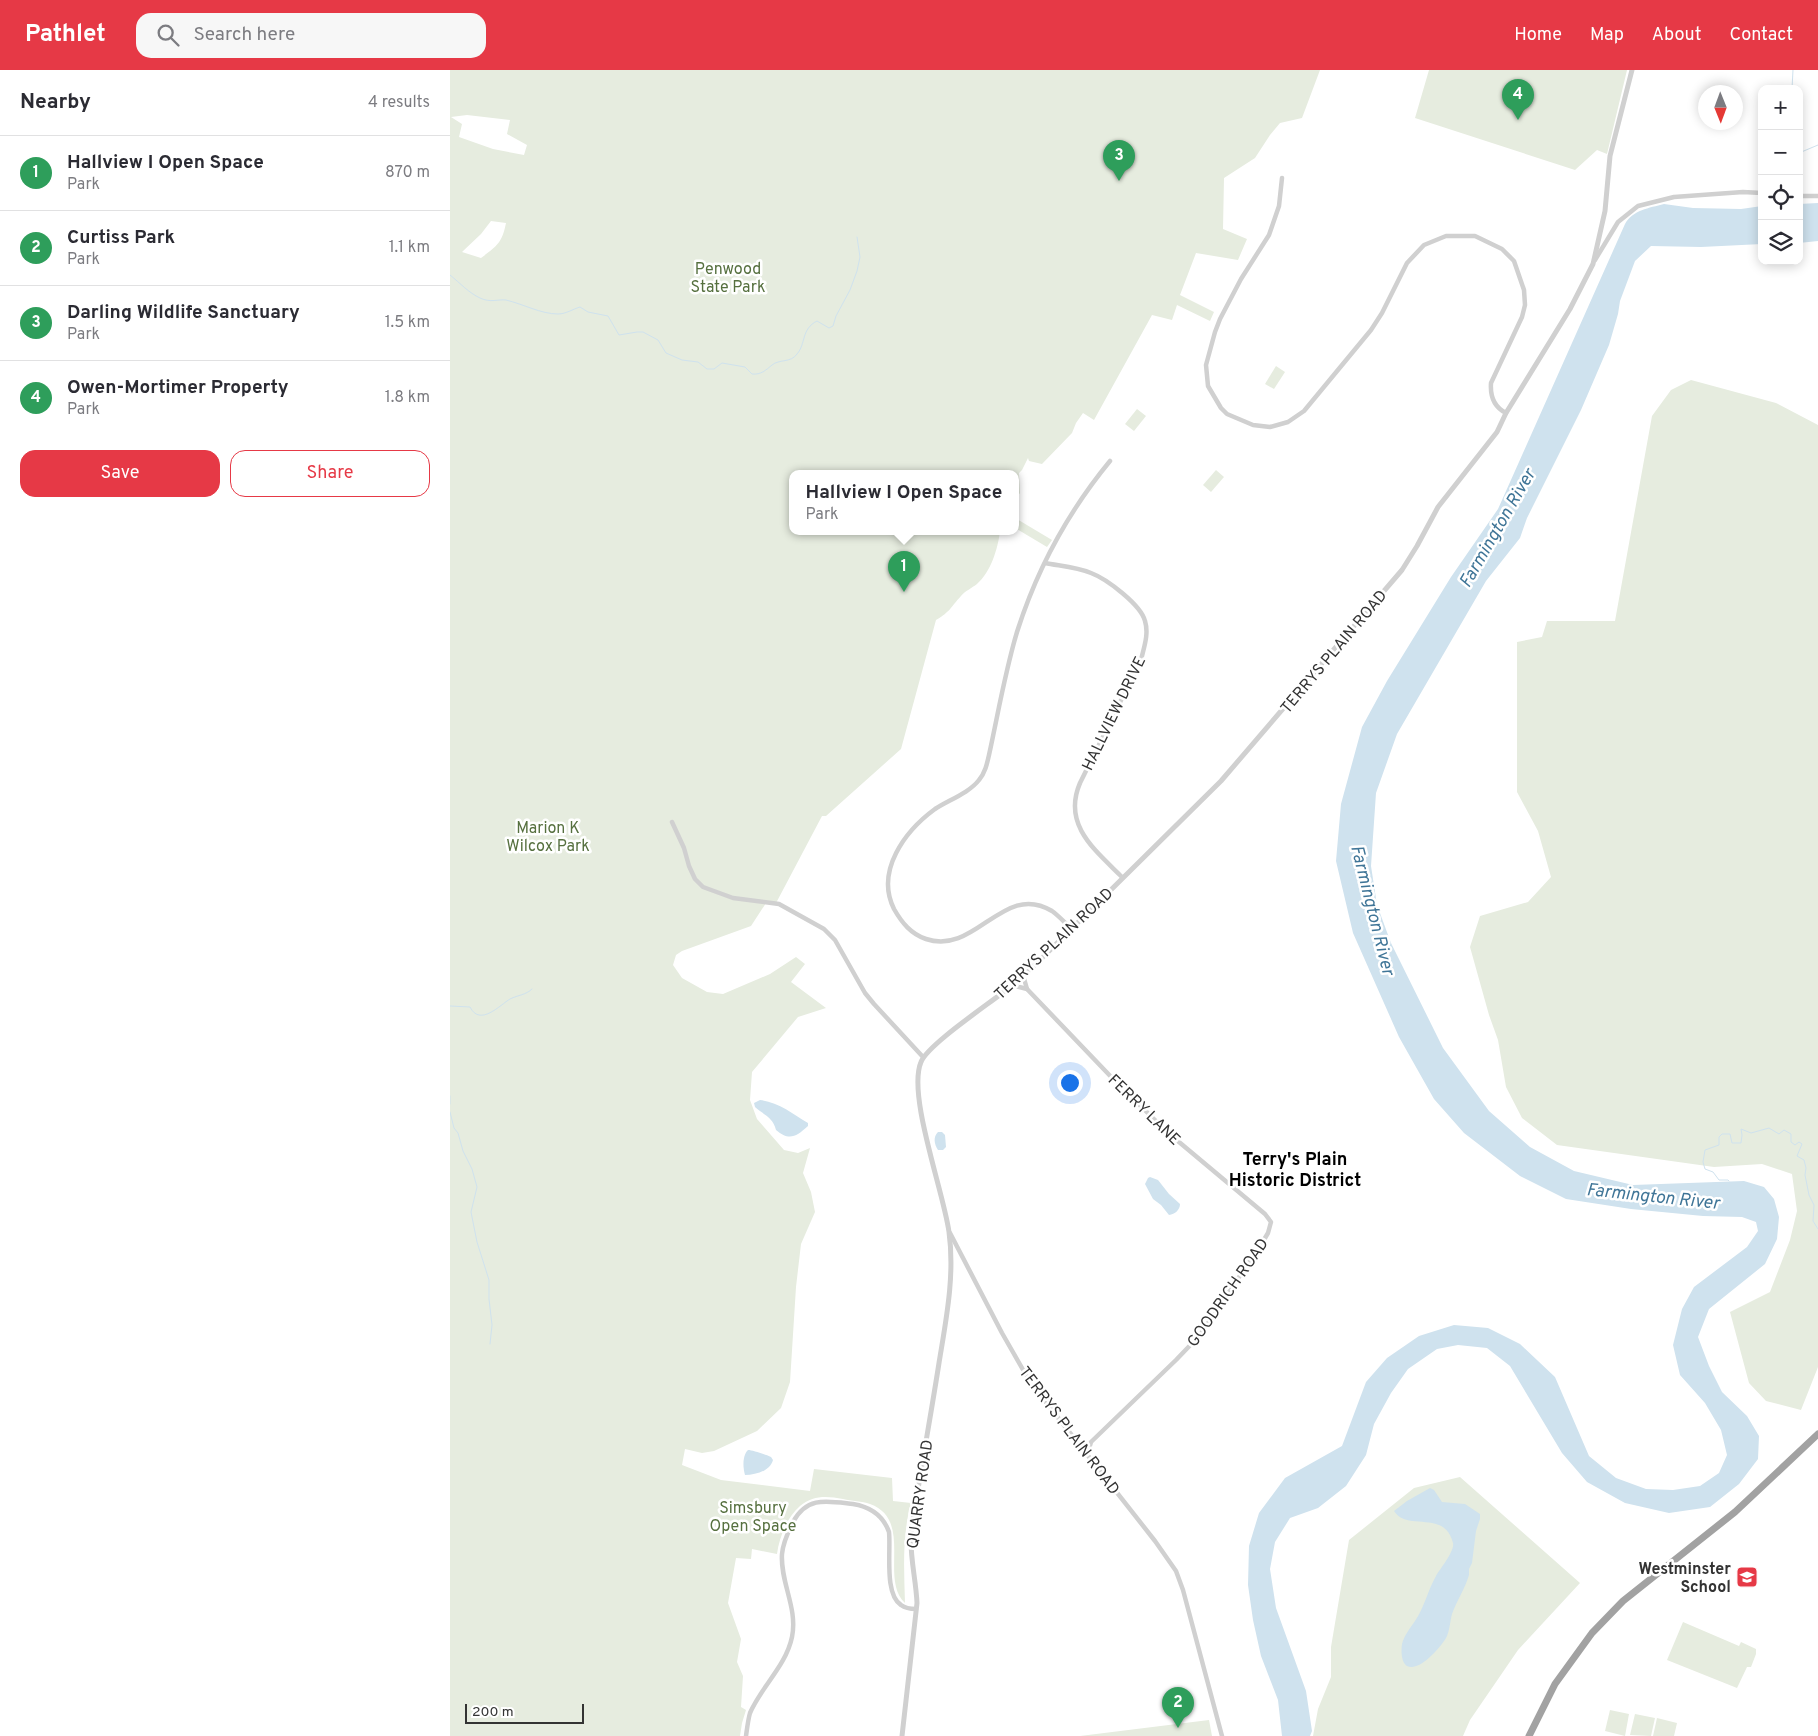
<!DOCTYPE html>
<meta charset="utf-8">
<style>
body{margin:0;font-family:Overpass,sans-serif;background:#f7f7f7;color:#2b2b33}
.controls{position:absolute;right:15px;top:15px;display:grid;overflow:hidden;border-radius:10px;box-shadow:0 2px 12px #0003}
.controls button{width:45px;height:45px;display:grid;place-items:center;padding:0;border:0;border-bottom:1px solid #e1e1e2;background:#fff;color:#2b2b33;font:25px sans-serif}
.compass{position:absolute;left:1248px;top:15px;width:45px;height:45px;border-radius:50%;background:#fff;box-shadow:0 2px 12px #0003;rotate:179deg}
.scale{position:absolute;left:15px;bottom:12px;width:119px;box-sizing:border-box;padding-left:5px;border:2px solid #333;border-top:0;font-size:14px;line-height:18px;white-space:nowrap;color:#333;-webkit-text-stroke:4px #fff;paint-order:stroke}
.you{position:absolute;left:619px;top:1012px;width:18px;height:18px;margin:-12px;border:4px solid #fff;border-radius:50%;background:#1a73e8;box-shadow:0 0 0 8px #1a73e833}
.badge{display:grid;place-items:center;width:32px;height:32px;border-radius:50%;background:#e63946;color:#fff;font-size:16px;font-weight:700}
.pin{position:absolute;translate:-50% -41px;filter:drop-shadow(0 1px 2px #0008)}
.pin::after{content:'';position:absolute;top:26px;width:18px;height:15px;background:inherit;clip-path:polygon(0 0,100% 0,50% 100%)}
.popup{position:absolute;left:339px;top:400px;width:230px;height:65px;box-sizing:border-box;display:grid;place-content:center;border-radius:10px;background:#fff;filter:drop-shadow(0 1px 4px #0005);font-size:16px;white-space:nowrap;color:#7c7c81}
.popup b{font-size:19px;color:#2b2b33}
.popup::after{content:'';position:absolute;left:50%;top:100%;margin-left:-10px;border:10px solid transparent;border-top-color:#fff}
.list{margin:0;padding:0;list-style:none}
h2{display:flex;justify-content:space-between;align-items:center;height:65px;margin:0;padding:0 20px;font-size:21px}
h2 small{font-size:16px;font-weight:400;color:#7c7c81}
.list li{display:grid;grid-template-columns:32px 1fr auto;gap:15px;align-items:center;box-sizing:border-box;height:75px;padding:0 20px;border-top:1px solid #e1e1e2}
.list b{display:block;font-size:19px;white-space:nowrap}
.list p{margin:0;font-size:16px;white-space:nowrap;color:#7c7c81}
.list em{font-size:16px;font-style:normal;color:#7c7c81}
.actions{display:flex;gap:10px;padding:15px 20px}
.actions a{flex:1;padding:11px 0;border:1px solid #e63946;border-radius:15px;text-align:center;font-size:18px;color:#e63946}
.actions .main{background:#e63946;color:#fff}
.icon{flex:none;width:28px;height:28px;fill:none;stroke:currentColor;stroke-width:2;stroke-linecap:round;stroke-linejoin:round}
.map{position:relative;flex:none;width:1368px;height:1666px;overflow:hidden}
header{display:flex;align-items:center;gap:30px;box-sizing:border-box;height:70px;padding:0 25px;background:#e63946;color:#fff}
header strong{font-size:24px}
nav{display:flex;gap:28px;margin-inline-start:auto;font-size:18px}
.search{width:350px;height:45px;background:#f7f7f7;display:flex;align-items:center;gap:12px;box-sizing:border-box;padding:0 18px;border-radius:15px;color:#7c7c81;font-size:19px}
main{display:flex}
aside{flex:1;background:#fff}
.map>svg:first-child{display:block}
.green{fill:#e6ecdf;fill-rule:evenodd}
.water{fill:#cfe2ee}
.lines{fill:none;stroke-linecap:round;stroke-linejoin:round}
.stream{stroke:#cfe2ee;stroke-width:1}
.minor{stroke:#d0d0d0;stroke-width:4.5}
.tertiary{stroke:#d0d0d0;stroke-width:5}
.trunk{stroke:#a2a2a2;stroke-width:7}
.labels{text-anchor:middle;stroke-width:5;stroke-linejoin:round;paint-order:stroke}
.park-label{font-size:16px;fill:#56703f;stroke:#fff}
.street-label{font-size:16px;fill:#333;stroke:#fff}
.poi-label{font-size:16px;font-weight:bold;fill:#333;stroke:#fff;text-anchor:end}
.water-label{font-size:18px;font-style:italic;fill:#3f7597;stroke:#fff}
.neighbourhood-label{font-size:18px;font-weight:bold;fill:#000;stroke:#fff}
</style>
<header>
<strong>Pathlet</strong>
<div class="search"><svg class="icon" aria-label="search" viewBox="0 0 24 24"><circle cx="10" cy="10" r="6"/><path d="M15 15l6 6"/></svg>Search here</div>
<nav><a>Home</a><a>Map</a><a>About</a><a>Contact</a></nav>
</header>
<main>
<aside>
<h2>Nearby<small>4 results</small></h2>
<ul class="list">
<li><span class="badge" style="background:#2e9e5b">1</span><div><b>Hallview I Open Space</b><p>Park</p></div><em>870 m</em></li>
<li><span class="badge" style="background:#2e9e5b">2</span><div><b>Curtiss Park</b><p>Park</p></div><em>1.1 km</em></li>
<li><span class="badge" style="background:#2e9e5b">3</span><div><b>Darling Wildlife Sanctuary</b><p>Park</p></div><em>1.5 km</em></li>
<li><span class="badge" style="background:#2e9e5b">4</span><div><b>Owen-Mortimer Property</b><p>Park</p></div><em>1.8 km</em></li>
</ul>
<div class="actions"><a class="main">Save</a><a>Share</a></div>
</aside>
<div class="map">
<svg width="1368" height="1666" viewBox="0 0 1368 1666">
<rect width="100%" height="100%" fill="#fff"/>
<!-- green -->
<g class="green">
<path d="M0 0H870L852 48 830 53 820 65 805 88 774 108 773 159 797 169 788 190 746 183 730 225 764 242 760 251 727 235 722 250 702 245 644 350 633 343 626 353 622 363 592 394 579 391 578 388 572 400 569 403 570 423 565 430V403H343V461H550C548 478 541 502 527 514 522 518 515 521 511 526 500 538 501 541 486 550L451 679 376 746H372L325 835 316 833 301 856 232 881 226 885 223 895 232 908 257 922 273 924 320 904 346 887 355 894 341 912 376 938 348 947 302 1002 300 1030 307 1049 334 1080 348 1083 360 1078 353 1103 361 1122 365 1142 351 1174 346 1217 340 1312 331 1338 307 1361 264 1381 252 1383 235 1379 232 1395 271 1410 360 1421 364 1399 442 1408 443 1431 461 1433C452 1466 454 1499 455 1533 429 1509 464 1450 420 1434 412 1431 402 1431 393 1429 377 1426 363 1425 350 1436 337 1447 329 1468 327 1484L302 1479 301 1489 286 1488 278 1533 291 1569 287 1592 293 1606 291 1637 296 1640 292 1653 290 1666H0ZM17 45 60 50 57 64 77 75 74 85 43 79 9 67 12 54 1 47ZM41 151 56 153C52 173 47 176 31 188L12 182 31 164Z"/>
<polygon points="979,0 1177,0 1157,84 1147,80 1125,100 965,48"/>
<polygon points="826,296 835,302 824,319 815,314"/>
<polygon points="1241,310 1326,333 1368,355 1368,1297 1351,1340 1316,1331 1299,1313 1280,1242 1320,1222 1340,1170 1347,1141 1342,1104 1312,1094 1264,1097 1107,1075 1072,1048 1056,1017 1048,970 1039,945 1020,877 1030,846 1078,832 1101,807 1088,761 1067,722 1067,572 1092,567 1097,551 1165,551 1202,346 1221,320"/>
<polygon points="687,339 696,346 684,361 675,354"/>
<polygon points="766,400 774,407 761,422 753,415"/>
<polygon points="565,448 602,470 597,477 565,458"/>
<polygon points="1010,1407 1130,1513 1068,1580 1020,1650 1013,1666 863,1666 868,1639 881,1607 881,1577 899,1470 964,1418"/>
<polygon points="1233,1552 1289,1576 1291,1572 1306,1579 1306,1584 1301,1597 1297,1597 1287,1618 1217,1590"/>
<polygon points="1160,1640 1179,1644 1175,1666 1155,1661"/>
<polygon points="1185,1644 1205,1648 1201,1666 1180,1665"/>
<polygon points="1207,1648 1227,1653 1224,1666 1203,1666"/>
<polygon points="759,1650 762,1666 627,1666 630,1666"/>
</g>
<!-- water -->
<g class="water">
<polygon points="1368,133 1368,171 1349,173 1349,134"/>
<path d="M1214 134 1243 138 1291 139 1312 136V174L1251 177 1201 176 1185 191 1170 231 1168 244 1159 275 1131 340 1077 448 1070 468 1036 511 947 664 926 723 921 796 927 835 941 873 993 978 1039 1041 1080 1077 1124 1101 1183 1115 1294 1111 1314 1117 1324 1129 1329 1147 1327 1169 1315 1194 1259 1239 1248 1267 1259 1296 1272 1322 1297 1346 1309 1366 1308 1389 1289 1414 1260 1437 1219 1443 1175 1433 1137 1412 1112 1383 1060 1296 1037 1278 1008 1275 987 1279 958 1299 941 1323 924 1354 916 1385 896 1416 868 1438 840 1448 825 1472 820 1499 826 1538 856 1621 862 1661 860 1666H832L828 1630 811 1586 803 1550 798 1515 799 1476 809 1443 835 1408 892 1376 916 1312 937 1288 969 1266 1004 1255 1038 1258 1070 1274 1105 1307 1139 1386 1166 1408 1196 1419 1223 1420 1250 1416 1269 1403 1277 1385 1271 1360 1255 1333 1230 1305 1223 1275 1232 1239 1244 1217 1297 1177 1308 1161 1306 1152 1292 1147 1253 1146 1181 1139 1116 1129 1070 1106 1014 1063 984 1029 949 967 903 863 886 791 891 734 912 657 937 611 1001 507 1048 439 1175 154C1183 140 1199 138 1214 134Z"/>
<path d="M310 1030C328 1032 343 1044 358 1053V1056C346 1067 339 1071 326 1060 323 1047 314 1045 305 1037L304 1033Z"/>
<path d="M488 1062H492L495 1065 496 1077 493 1080H488C484 1074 483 1067 488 1062Z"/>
<path d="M700 1107 708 1110 719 1124 730 1134C730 1140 725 1144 719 1145L711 1135 703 1129 695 1114 698 1108Z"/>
<path d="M298 1380C303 1380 316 1385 321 1387L323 1390C320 1401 306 1405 295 1405 293 1398 292 1386 298 1380Z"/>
<path d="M980 1418 984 1420 992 1432 1015 1434 1030 1444V1449L1026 1461 1022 1493 1019 1499V1505C1015 1519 1007 1530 1002 1544 1000 1551 1000 1559 997 1566 993 1575 969 1603 957 1596 951 1592 951 1580 952 1574 954 1566 960 1558 965 1551 974 1538 978 1520 986 1506 990 1499 1005 1481 1003 1473 995 1439 957 1462 944 1441L957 1431Z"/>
</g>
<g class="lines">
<!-- stream -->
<g class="stream">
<polyline points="1342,19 1343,0"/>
<polyline points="1349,83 1368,75"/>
<path d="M0 205C10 213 19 223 30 228 40 233 49 229 56 230 73 234 91 244 108 244 116 244 123 239 130 237L138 242 158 246 169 265 187 262H193L208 270 216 283 232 290 248 292 257 299H264L272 293 295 297 302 304C311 305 316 300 322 295 329 289 341 293 347 284 356 274 351 259 367 251L379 258 383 256 386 246 400 220 407 201 410 187 407 167"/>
<path d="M0 936 20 937C30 957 50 935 60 929 68 925 76 925 82 919"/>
<polyline points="0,1026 0,1034"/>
<polyline points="0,1042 4,1058 8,1063 13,1081 22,1099 27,1117 21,1142 27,1172 39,1210 39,1229 42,1255 40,1274"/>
<polyline points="1279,1111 1278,1110 1269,1110 1263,1102 1255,1099 1253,1092 1255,1080 1269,1075 1269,1067 1272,1064 1280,1064 1282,1073 1291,1073 1292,1065 1291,1059 1301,1063 1319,1058 1329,1064 1334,1060 1341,1064 1341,1072 1345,1075 1349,1072 1352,1074 1347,1086 1354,1090 1356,1098 1355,1105 1359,1125 1364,1135 1363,1151 1368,1159"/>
</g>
<!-- minor -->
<g class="minor">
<path d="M832 108 829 136 819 165 791 209 770 249 765 262 756 295 758 316 771 338 777 344 803 355 820 357 838 352 854 341 921 260 932 243 957 193 974 175 996 166H1025L1052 179 1064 191 1074 220 1075 235 1072 247 1041 313C1040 327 1044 337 1056 343"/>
<polyline points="1349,126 1368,126"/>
<polyline points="1145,190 1168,152 1188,136 1224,127 1293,122 1312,123"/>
<path d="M595 493C610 496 626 497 641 503 657 509 691 535 695 551 699 564 694 577 691 590L630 713C612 755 645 780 672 807"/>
<polyline points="222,752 234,778 239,796 245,809 253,817 283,828 329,834 374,859 385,870 415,923 424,934 473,987"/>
<path d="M622 859C615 853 609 846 602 841 553 811 526 886 476 869 461 864 452 853 444 839 425 801 455 761 485 739 499 730 519 723 529 710 535 703 537 694 539 685 548 644 555 602 567 562 587 499 618 442 660 391"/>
<polyline points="573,905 577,919 666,1012 707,1052 729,1072 815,1144 821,1152 818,1163 812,1173 750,1265 726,1290 641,1372 637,1385"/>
<polyline points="562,915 577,919"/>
<polyline points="500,1163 552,1263 580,1312 705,1471 726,1501 733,1520 772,1666"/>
<path d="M296 1666C297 1659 298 1650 300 1643 311 1617 336 1596 342 1567 348 1538 330 1512 332 1484 333 1473 338 1462 343 1452 357 1426 377 1431 403 1434 421 1437 433 1445 439 1462 441 1481 434 1524 451 1535 455 1538 461 1539 466 1539"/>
</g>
<!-- tertiary -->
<path class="tertiary" d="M452 1666 467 1533C466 1510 460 1488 461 1465 469 1408 480 1351 489 1293 496 1250 505 1206 499 1162 494 1123 457 1025 471 992 478 974 542 932 560 917 571 909 581 898 591 889L771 711 952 500 967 476 988 437 1047 362 1056 343 1120 239 1143 194 1155 141 1160 86 1182 0"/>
<!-- trunk -->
<polyline class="trunk" points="1079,1666 1105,1614 1142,1563 1173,1531 1285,1442 1368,1364"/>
</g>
<!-- icons -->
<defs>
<g id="school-square" transform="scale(1.125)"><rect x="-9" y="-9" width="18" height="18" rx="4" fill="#e63946" stroke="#fff"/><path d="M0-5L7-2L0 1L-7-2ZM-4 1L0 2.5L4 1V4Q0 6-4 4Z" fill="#fff"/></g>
</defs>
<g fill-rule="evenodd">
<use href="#school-square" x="1297" y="1507"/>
</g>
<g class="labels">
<!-- park labels -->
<g class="park-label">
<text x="278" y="204">Penwood<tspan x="278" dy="18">State Park</tspan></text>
<text x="98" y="763">Marion K<tspan x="98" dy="18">Wilcox Park</tspan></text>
<text x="303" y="1443">Simsbury<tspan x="303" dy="18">Open Space</tspan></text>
</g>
<!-- street labels -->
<g class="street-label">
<text transform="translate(883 581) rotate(-50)" y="6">TERRYS PLAIN ROAD</text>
<text transform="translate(663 643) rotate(-64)" y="6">HALLVIEW DRIVE</text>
<text transform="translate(603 873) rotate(-43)" y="6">TERRYS PLAIN ROAD</text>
<text transform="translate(695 1039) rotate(44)" y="6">FERRY LANE</text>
<text transform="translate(777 1222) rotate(-55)" y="6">GOODRICH ROAD</text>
<text transform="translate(620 1360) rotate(53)" y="6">TERRYS PLAIN ROAD</text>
<text transform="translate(469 1424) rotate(-82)" y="6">QUARRY ROAD</text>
</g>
<!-- poi labels -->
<g class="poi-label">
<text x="1281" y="1504">Westminster<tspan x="1281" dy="18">School</tspan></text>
</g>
<!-- water labels -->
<g class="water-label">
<text transform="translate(1047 458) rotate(-60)" y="6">Farmington River</text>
<text transform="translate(923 840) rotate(76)" y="6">Farmington River</text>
<text transform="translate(1203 1126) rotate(6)" y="6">Farmington River</text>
</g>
<!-- neighbourhood labels -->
<g class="neighbourhood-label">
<text x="845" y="1095">Terry's Plain<tspan x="845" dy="21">Historic District</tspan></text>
</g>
</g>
</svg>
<div class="controls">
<button>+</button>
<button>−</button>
<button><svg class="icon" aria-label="locate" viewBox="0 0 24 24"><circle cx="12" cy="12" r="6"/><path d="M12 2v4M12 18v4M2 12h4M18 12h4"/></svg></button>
<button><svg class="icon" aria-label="layers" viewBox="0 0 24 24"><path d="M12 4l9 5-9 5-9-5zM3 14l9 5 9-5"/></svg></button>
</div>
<svg class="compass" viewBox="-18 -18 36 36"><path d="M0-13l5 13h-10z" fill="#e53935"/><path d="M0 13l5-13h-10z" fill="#7c7c81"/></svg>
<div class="scale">200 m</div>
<div class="you"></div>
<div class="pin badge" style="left:454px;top:522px;background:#2e9e5b">1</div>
<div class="popup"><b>Hallview I Open Space</b>Park</div>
<div class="pin badge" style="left:728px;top:1658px;background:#2e9e5b">2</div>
<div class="pin badge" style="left:669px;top:111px;background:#2e9e5b">3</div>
<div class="pin badge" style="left:1068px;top:50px;background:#2e9e5b">4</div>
</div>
</main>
